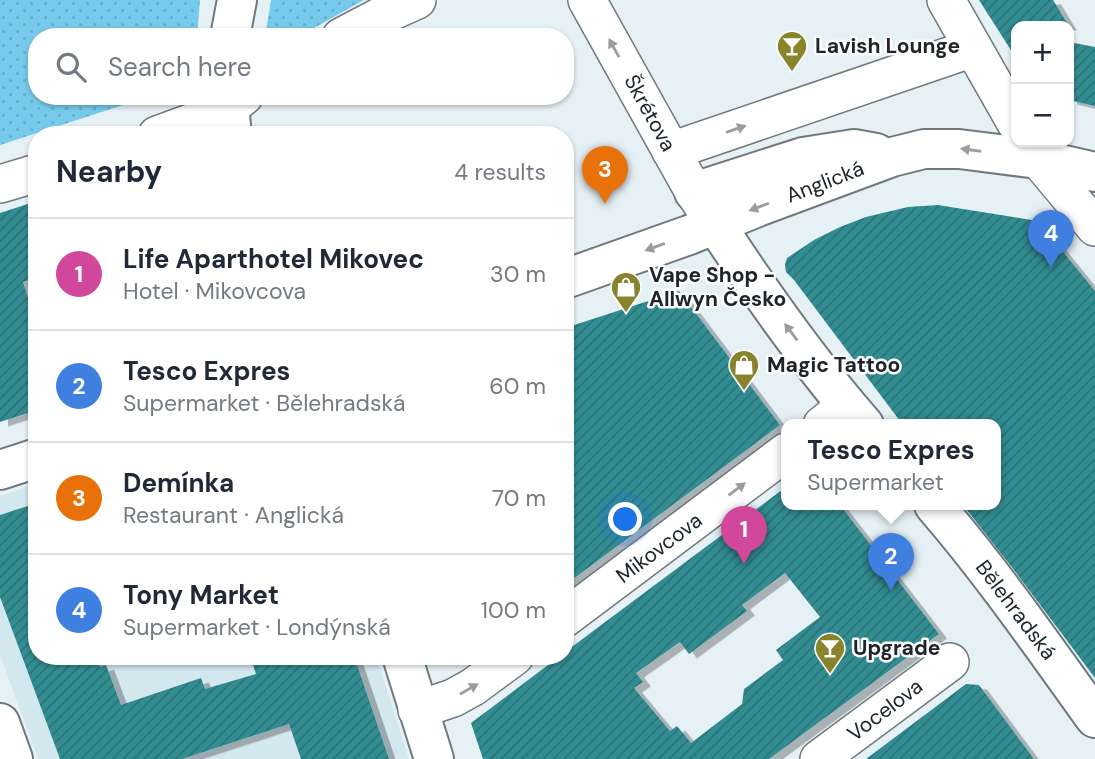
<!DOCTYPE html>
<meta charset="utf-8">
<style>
body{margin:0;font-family:"DM Sans",sans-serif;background:#f2f2f3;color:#1f2937}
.controls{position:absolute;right:21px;top:21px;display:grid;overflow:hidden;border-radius:14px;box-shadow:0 2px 5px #0004}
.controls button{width:63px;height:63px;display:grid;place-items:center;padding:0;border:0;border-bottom:2px solid #e0e1e3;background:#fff;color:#1f2937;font:35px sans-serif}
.you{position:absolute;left:626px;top:520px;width:24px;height:24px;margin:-18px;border:5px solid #fff;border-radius:50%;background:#1a73e8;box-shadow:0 0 0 10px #1a73e833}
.badge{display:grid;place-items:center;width:46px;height:46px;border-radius:50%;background:#89832b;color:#fff;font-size:23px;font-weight:700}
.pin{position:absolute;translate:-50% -58px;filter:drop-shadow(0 2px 4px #0008)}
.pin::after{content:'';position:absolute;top:37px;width:24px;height:21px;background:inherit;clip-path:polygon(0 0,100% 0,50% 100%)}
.popup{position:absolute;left:781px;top:419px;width:220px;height:91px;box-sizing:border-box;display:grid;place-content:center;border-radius:14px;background:#fff;filter:drop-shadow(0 2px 5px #0005);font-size:23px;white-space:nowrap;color:#747a83}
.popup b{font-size:26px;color:#1f2937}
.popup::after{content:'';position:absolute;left:50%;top:100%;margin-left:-14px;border:14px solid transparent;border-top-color:#fff}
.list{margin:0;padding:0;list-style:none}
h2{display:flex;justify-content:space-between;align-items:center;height:91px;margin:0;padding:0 28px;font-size:30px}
h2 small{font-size:23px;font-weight:400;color:#747a83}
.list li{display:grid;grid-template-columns:46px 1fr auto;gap:21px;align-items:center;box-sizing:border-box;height:112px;padding:0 28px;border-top:2px solid #e0e1e3}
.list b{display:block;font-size:26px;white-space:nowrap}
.list p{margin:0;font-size:23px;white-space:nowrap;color:#747a83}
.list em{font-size:23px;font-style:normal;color:#747a83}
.icon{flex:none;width:38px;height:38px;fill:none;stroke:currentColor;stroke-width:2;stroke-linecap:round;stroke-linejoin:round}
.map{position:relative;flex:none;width:1095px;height:759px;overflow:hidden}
.search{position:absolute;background:#fff;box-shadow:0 2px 5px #0004;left:28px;top:28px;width:546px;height:77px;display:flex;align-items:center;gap:18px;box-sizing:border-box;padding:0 24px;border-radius:28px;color:#747a83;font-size:26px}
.panel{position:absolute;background:#fff;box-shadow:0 2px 5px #0004;left:28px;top:126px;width:546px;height:539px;border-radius:28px}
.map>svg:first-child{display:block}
.built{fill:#d3e7ef}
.park{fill:url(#park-dots)}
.building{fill:url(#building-hatch);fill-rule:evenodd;filter:url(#shadow)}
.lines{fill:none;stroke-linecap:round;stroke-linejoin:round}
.minor-casing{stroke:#6f797e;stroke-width:40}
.tertiary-casing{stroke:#6f797e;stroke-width:42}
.secondary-casing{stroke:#6f797e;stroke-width:42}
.minor{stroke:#fff;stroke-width:37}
.tertiary{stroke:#fff;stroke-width:38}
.secondary{stroke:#fff;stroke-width:38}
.oneway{fill:#9b9c9d}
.labels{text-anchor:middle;stroke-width:5;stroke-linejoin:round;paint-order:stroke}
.poi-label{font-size:21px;font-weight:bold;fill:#202426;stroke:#fbfdfe;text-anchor:start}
.street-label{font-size:21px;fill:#202426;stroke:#fbfdfe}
</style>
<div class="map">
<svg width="1095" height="759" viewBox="0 0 1095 759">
<defs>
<pattern id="park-dots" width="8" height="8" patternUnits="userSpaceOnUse" patternTransform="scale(1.75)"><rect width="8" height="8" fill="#76cbec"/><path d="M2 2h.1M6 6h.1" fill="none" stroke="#66aeca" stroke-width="1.8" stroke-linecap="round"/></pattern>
<pattern id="building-hatch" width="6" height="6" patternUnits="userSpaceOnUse" patternTransform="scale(1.75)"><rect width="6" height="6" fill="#338d92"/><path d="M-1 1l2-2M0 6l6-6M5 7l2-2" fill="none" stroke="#2b7377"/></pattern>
<filter id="shadow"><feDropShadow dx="8" dy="4.5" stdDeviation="0" flood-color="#0004"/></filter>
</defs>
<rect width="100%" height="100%" fill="#e6f1f6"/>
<!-- built -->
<polygon class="built" points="37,483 37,656 376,656 409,759 38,759 0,655 0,496"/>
<!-- park -->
<g class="park">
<polygon points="0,0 200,0 197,37 37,37 37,96 151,96 0,145"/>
<polygon points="271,0 364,0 298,37 265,37"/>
</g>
<!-- building -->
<g class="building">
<polygon points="979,0 1053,0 1069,26 1016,26 1016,58"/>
<polygon points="1069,42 1095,47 1095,106 1069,100"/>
<polygon points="37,201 37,277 23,282 37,326 37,410 0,422 0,213"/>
<polygon points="938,205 1038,221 1095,291 1095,678 1014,570 963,505 996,505 996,425 903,425 794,280 786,272 785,265 787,258 814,240 840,227 866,217 908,207"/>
<polygon points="679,291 780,425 565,585 565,328"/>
<path d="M786 487V505H840L939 634 769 759H483L471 723 560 656H565V652ZM785 573 820 617 776 650 783 660 744 689 742 704 691 743 677 726 670 731 634 688 643 682 636 673 680 642 689 654 747 611 742 605Z"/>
<polygon points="37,503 37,656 96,656 100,667 106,665 121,705 201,678 205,689 256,674 250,656 354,656 389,759 301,759 289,724 182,759 60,759 0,597 0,515"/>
<polygon points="966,684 979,685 1034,759 866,759"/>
</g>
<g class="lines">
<!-- minor casing -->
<g class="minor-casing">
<g id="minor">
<polyline points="587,0 694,192 711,218"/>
<polyline points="946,0 1016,123"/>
<polyline points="341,37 379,17 417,0"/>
<polyline points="157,135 228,109 244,96"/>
<polyline points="1028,143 1038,159 1095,227"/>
<polyline points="671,151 973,48"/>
<polyline points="0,184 37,173"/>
<polyline points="822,425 847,405"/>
<polyline points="565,618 786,452"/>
<polyline points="417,710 453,698 473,687 515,656"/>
<polyline points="819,759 950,662"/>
</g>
</g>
<!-- tertiary casing -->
<g class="tertiary-casing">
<g id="tertiary">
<polyline points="694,192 803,157 854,149 876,153"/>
<path d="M716 225C761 294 809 362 864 425"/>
<polyline points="565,279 689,235 760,206 892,157 924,149 959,149 1038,159 1095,172"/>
<polyline points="0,470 37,458"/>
<path d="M934 505C992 572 1043 646 1095 718"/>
</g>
</g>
<!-- secondary casing -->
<g class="secondary-casing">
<g id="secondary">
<polyline points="230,37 237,0"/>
<polyline points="228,96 232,135"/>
<polyline points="402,656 434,759"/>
<polyline points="0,723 13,759"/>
</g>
</g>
<!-- minor -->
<use href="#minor" class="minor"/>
<!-- tertiary -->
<use href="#tertiary" class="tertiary"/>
<!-- secondary -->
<use href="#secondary" class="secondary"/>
</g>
<!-- one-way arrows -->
<defs><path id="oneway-solid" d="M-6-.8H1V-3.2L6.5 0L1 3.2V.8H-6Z" transform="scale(1.75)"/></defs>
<g class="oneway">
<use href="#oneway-solid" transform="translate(614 48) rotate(-119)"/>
<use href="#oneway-solid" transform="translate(736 129) rotate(-19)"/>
<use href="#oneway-solid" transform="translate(971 150) rotate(-172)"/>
<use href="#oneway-solid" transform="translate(759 207) rotate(159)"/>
<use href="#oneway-solid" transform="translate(655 247) rotate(160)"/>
<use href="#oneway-solid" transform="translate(791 332) rotate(-127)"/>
<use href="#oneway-solid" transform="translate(737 489) rotate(-37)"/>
<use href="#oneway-solid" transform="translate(469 689) rotate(-30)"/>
</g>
<!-- icons -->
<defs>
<g id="bar-pin" transform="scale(1.575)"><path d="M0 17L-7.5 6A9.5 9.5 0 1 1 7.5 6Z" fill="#89832b" stroke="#fbfdfe"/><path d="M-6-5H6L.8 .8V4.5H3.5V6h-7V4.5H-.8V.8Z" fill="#fff"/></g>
<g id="shop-pin" transform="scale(1.575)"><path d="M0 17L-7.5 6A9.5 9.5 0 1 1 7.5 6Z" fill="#89832b" stroke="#fbfdfe"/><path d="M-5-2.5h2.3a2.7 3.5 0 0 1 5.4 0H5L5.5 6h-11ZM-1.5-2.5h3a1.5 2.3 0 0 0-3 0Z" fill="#fff"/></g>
</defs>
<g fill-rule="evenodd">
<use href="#bar-pin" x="792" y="46"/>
<use href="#shop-pin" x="626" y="287"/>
<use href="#shop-pin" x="744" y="365"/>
<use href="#bar-pin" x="830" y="648"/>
</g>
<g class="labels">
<!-- poi labels -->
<g class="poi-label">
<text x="815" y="53">Lavish Lounge</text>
<text x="649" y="282">Vape Shop -<tspan x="649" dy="24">Allwyn Česko</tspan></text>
<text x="767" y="372">Magic Tattoo</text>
<text x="853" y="655">Upgrade</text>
</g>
<!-- street labels -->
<g class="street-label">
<text transform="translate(650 113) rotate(61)" y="7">Škrétova</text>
<text transform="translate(825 182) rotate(-21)" y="7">Anglická</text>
<text transform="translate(659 548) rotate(-37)" y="7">Mikovcova</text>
<text transform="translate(1016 610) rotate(53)" y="7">Bělehradská</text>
<text transform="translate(885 710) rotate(-37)" y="7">Vocelova</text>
</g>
</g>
</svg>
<div class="controls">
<button>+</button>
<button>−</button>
</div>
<div class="you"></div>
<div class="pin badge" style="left:744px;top:564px;background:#d1479c">1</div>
<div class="pin badge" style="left:891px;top:591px;background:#3f7fe0">2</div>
<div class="popup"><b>Tesco Expres</b>Supermarket</div>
<div class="pin badge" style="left:605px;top:204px;background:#e8710a">3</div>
<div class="pin badge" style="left:1051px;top:268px;background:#3f7fe0">4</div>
<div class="search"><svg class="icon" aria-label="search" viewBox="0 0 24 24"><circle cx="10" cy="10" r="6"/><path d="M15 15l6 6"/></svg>Search here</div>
<section class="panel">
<h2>Nearby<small>4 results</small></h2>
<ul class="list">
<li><span class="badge" style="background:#d1479c">1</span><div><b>Life Aparthotel Mikovec</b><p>Hotel · Mikovcova</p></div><em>30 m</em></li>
<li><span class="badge" style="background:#3f7fe0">2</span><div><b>Tesco Expres</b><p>Supermarket · Bělehradská</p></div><em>60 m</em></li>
<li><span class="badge" style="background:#e8710a">3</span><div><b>Demínka</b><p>Restaurant · Anglická</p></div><em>70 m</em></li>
<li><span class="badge" style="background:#3f7fe0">4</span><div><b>Tony Market</b><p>Supermarket · Londýnská</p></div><em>100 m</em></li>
</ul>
</section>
</div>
